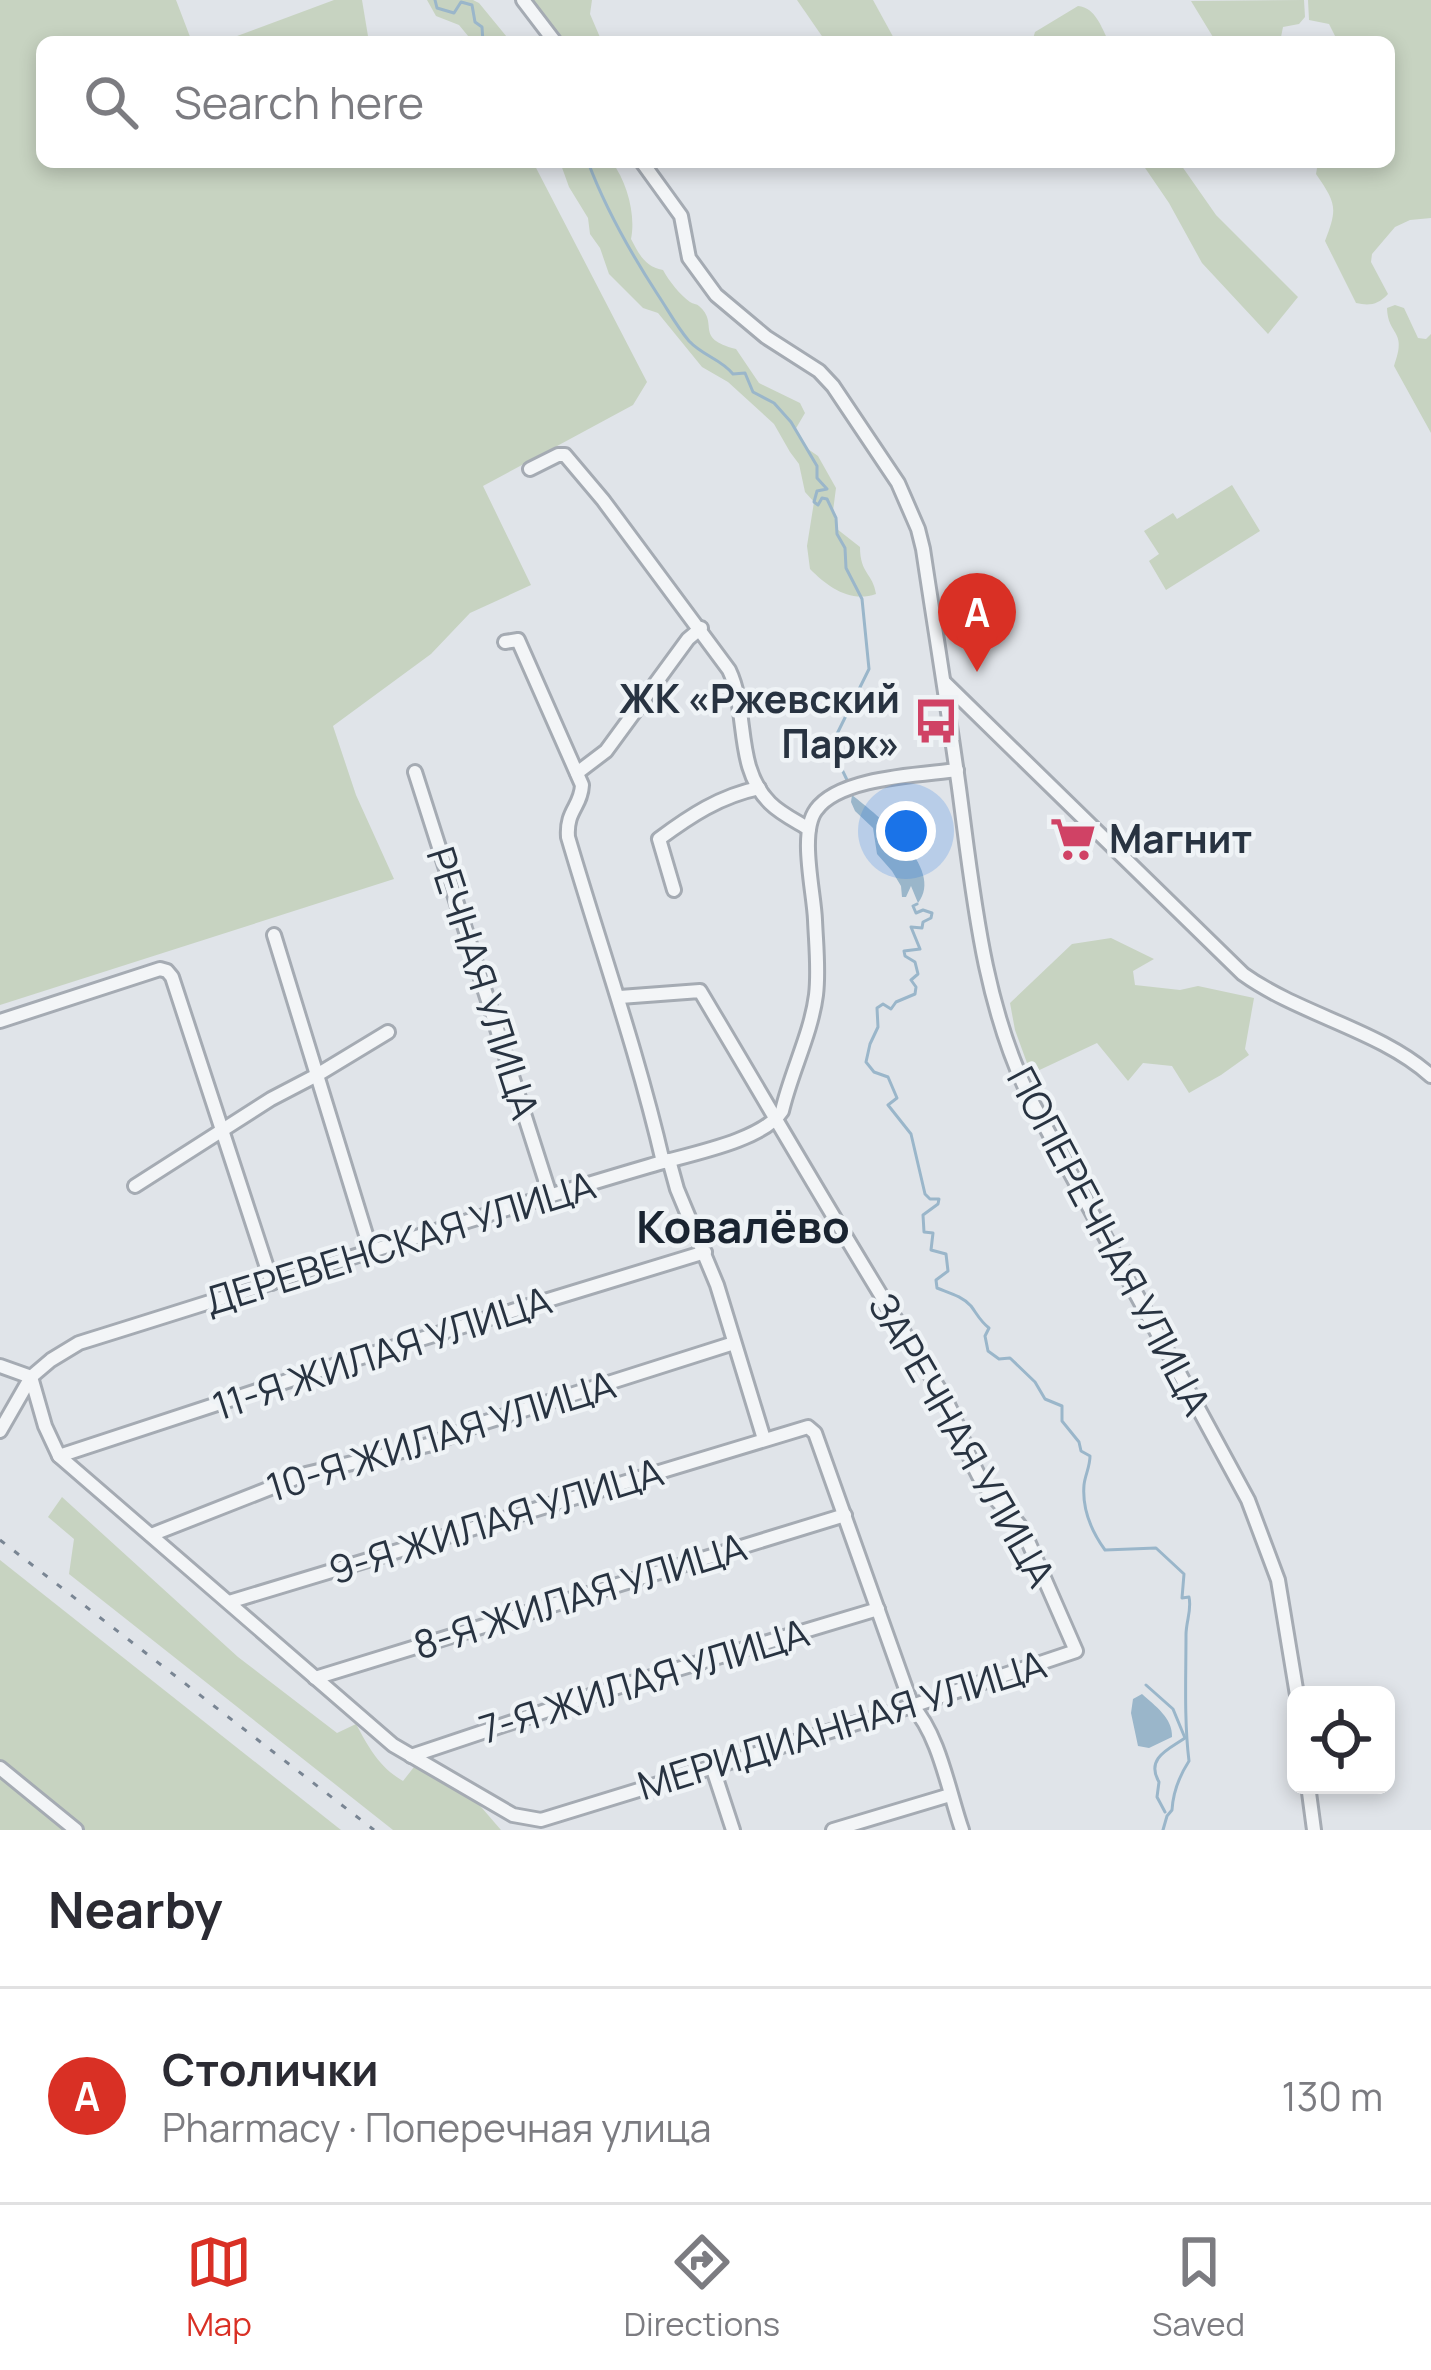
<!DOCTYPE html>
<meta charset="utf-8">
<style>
body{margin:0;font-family:Manrope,sans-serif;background:#f7f7f7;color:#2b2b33}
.controls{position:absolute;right:36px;bottom:36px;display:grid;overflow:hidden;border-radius:18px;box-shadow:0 6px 18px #0003}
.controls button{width:108px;height:108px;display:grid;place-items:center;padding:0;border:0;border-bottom:3px solid #e1e1e2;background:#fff;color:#2b2b33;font:60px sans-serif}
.you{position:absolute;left:906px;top:831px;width:42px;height:42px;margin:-30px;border:9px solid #fff;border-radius:50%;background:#1a73e8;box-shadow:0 0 0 18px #1a73e833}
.badge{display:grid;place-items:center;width:78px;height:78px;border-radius:50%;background:#d93025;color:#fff;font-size:39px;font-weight:700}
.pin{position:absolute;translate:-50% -99px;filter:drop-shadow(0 3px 6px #0008)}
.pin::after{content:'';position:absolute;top:63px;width:42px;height:36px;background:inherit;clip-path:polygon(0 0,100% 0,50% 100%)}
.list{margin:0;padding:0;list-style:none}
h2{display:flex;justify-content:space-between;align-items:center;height:156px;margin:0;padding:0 48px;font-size:51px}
h2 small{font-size:39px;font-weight:400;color:#7c7c81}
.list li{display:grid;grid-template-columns:78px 1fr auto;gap:36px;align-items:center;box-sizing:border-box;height:216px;padding:0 48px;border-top:3px solid #e1e1e2}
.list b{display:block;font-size:45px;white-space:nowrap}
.list p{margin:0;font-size:39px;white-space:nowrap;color:#7c7c81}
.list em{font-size:39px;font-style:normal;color:#7c7c81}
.icon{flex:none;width:66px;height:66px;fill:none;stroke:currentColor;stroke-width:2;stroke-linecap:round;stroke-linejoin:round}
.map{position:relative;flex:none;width:1431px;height:1830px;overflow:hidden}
.search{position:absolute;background:#fff;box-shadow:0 6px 18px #0003;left:36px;right:36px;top:36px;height:132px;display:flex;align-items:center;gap:30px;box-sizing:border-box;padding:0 42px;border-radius:18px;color:#7c7c81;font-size:45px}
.sheet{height:372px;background:#fff}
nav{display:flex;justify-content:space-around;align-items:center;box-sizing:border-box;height:168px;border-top:3px solid #e1e1e2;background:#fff;font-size:33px;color:#7c7c81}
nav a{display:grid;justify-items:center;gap:6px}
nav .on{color:#d93025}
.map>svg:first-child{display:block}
.green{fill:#c7d3c1}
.water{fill:#9ab6ca}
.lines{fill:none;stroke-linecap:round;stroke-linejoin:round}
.stream{stroke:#9ab6ca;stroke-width:3}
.minor-casing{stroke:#a5abb3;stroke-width:18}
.minor{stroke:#f3f5f7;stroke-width:12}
.rail{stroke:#798593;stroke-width:3;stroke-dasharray:6 12;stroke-linecap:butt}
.labels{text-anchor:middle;stroke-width:9;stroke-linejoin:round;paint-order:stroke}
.poi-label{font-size:39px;font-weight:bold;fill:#283341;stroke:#eff3f6;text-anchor:end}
.street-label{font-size:39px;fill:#283341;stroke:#eff3f6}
.quarter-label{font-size:45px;font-weight:bold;fill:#1a2431;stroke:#eff3f6}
</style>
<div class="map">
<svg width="1431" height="1830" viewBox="0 0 1431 1830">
<rect width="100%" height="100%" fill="#e0e4e9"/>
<!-- green -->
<g class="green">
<polygon points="0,0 176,0 192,42 42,42 42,162 533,162 647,382 633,405 483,486 531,585 470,613 431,654 333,726 356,795 394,879 0,1005"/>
<polygon points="334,0 362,0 369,42 221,42"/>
<polygon points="427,0 473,0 479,3 511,42 473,42 459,25 436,16"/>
<polygon points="528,0 592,0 590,14 602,42 562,42"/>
<polygon points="797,0 873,0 896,42 826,42"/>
<polygon points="1304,0 1305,17 1299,24 1283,27 1280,42 1216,42 1191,1"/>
<path d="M1308 0H1431V218L1410 220 1395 227 1372 254 1371 262 1388 294C1378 305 1369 306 1356 303L1325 241C1338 208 1336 203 1316 174L1318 162H1389V42H1338L1329 24 1309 20Z"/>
<path d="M1078 6C1096 8 1101 27 1109 42H1032L1035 32Z"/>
<path d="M560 162H612C627 182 636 215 631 239 639 254 645 267 663 270 669 281 680 295 690 302 693 304 697 304 699 306 720 324 693 338 736 349L759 383 800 403 805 413 795 430 805 447 818 456 836 488 833 511 837 529 860 547C860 574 873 573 876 594 850 603 828 587 810 569L807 546 814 502 805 492 799 464 790 452 774 424 728 382 702 367 658 313 643 308 609 274 600 248 590 234 588 218 569 187Z"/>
<polygon points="1141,162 1179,162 1216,215 1298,297 1268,334 1202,263 1169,203"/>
<path d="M1395 305 1404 308 1418 338 1426 339 1431 334V433L1394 366C1408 329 1388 337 1387 308Z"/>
<polygon points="1232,485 1260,531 1166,590 1149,561 1159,554 1144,531 1173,513 1177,519"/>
<polygon points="1111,938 1154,959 1133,971 1135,985 1180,990 1198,986 1254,998 1245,1049 1249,1055 1221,1075 1189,1093 1172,1066 1143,1063 1128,1081 1097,1043 1031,1074 1015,1030 1010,1003 1072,944"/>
<path d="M62 1497 238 1657 337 1733 356 1724C369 1748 379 1767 403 1781L414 1767 469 1793 501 1830H393L69 1574 74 1539 48 1517Z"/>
<polygon points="0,1560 341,1830 0,1830"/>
</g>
<!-- water -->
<g class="water">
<path d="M852 795C877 815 946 868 918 903L911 886 906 897H902L901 886 892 871 877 854 873 828 855 811 851 802Z"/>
<path d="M1142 1694C1155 1706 1173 1718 1172 1737L1149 1748 1138 1746 1131 1713 1133 1699Z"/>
</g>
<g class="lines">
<!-- stream -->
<g class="stream">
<polyline points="435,0 437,8 454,13 461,2 472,5 475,22 482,27 483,42"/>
<path d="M588 162C606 210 630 252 658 295 668 310 677 327 689 341 703 356 721 359 733 374L745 373 753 392 774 403 791 422 817 466V478L827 489 817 491 814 502 818 505 822 498 827 499 836 518 837 534 845 548 846 568 862 599 869 669 833 742 835 755 848 782"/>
<path d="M917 904 913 906 916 913 923 910 932 913 931 918 923 922 922 928 911 927 920 949 904 951 905 956 915 962 918 974 911 980 916 987 915 994 896 1002 891 1009 883 1004 877 1008 878 1027 870 1044 866 1062 874 1072 888 1077 897 1098 888 1105 911 1134 925 1194 930 1199H939L938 1204 923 1215 924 1232 933 1233 931 1250 946 1254 948 1271 936 1280 937 1288C949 1293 962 1296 971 1306 977 1314 980 1321 989 1328L985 1336 988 1351 999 1359 1010 1358 1035 1382 1045 1399 1062 1406V1421L1079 1442 1081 1451 1090 1456C1090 1467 1085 1475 1084 1485 1082 1509 1092 1532 1105 1550L1156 1548 1184 1574 1182 1598 1189 1597C1192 1610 1186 1621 1186 1635 1186 1676 1184 1721 1189 1761 1180 1775 1173 1793 1172 1810L1167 1816 1163 1830"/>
<path d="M1146 1685 1173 1709 1185 1738C1169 1749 1145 1758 1159 1782L1157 1797 1165 1812"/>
</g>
<!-- minor casing -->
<g class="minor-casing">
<g id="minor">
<polyline points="523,0 555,42"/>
<path d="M642 162 681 216 689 258 716 295 766 337 819 371 833 386 898 483 918 529 923 549C935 629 948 708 959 788 973 893 983 1006 1032 1102L1248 1500 1278 1580 1297 1695"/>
<path d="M530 469 558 455H565L603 500 729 670C749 712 734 767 770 803 781 814 796 821 809 829"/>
<path d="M505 642 518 640 582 785C581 807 566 810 568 837 600 946 637 1050 663 1162"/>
<path d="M944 682 1243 974C1300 1015 1380 1030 1431 1076"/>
<polyline points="415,772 550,1195"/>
<polyline points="577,773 606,751 688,639 701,628"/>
<path d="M674 890 659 839C690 816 720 796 759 788"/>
<polyline points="274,935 371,1251"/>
<polyline points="0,1021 160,969 167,971 172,977 272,1283"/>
<polyline points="669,1160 677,1189 717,1285 764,1439"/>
<polyline points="135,1186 271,1099 317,1075 388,1032"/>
<polyline points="0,1366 31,1377"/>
<path d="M31 1377 45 1426 59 1456 393 1745 513 1815 541 1820 912 1706 1076 1651 1024 1532C1013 1514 995 1502 983 1483 965 1455 959 1420 941 1392 857 1260 780 1125 700 991L620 997"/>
<path d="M0 1431 31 1377 51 1360 79 1343C269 1284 458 1222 649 1166 684 1155 762 1142 782 1111 791 1072 811 1034 816 995 819 971 816 944 815 920 814 892 799 833 816 810 839 777 920 775 957 770"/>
<polyline points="59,1456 339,1364 705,1252"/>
<polyline points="151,1535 306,1474 432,1444 476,1425 734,1343"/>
<path d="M229 1602 808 1427 815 1433 912 1706C939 1734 949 1793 962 1830"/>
<polyline points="315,1678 845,1515"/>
<polyline points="411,1756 611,1689 878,1609"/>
<polyline points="0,1768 76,1830"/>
<polyline points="713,1769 733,1830"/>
<polyline points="1308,1785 1314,1830"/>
<polyline points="833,1830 950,1795"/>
</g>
</g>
<!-- minor -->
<use href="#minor" class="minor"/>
<!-- rail -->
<polyline class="rail" points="0,1540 374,1830"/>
</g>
<!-- icons -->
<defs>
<g id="bus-bare" transform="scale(3.6)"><path d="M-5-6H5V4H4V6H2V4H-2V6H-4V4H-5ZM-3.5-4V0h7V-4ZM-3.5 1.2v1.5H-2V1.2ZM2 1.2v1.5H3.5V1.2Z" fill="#d04265" stroke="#eff3f6" stroke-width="2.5" paint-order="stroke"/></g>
<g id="supermarket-bare" transform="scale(3.6)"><path d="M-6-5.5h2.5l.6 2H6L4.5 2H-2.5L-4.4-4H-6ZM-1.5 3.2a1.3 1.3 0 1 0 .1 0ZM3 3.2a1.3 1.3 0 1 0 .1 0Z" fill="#d04265" stroke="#eff3f6" stroke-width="2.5" paint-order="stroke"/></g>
</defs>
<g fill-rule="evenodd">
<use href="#bus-bare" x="936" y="721"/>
<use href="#supermarket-bare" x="1073" y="839"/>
</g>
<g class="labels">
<!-- poi labels -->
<g class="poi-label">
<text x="900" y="713">ЖК «Ржевский<tspan x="900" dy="45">Парк»</tspan></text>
<text x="1109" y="853" text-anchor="start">Магнит</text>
</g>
<!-- street labels -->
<g class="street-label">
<text transform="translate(483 983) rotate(72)" y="14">РЕЧНАЯ УЛИЦА</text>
<text transform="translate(1109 1241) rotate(62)" y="14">ПОПЕРЕЧНАЯ УЛИЦА</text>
<text transform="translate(400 1243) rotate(-17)" y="14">ДЕРЕВЕНСКАЯ УЛИЦА</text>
<text transform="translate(382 1353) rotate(-18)" y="14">11-Я ЖИЛАЯ УЛИЦА</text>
<text transform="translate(441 1436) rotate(-17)" y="14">10-Я ЖИЛАЯ УЛИЦА</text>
<text transform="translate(962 1440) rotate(60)" y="14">ЗАРЕЧНАЯ УЛИЦА</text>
<text transform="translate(496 1521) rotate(-17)" y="14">9-Я ЖИЛАЯ УЛИЦА</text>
<text transform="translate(580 1596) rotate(-17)" y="14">8-Я ЖИЛАЯ УЛИЦА</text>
<text transform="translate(644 1681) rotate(-17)" y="14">7-Я ЖИЛАЯ УЛИЦА</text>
<text transform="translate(842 1725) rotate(-17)" y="14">МЕРИДИАННАЯ УЛИЦА</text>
</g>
<!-- quarter labels -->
<g class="quarter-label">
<text x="743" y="1243">Ковалёво</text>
</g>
</g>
</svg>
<div class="controls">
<button><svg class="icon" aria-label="locate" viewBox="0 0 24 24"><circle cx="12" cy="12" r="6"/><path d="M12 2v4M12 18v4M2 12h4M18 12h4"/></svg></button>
</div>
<div class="you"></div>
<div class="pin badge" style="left:977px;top:672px">A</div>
<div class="search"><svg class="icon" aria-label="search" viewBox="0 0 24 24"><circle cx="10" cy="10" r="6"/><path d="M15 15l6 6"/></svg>Search here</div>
</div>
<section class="sheet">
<h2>Nearby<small></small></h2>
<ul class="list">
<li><span class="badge">A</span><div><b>Столички</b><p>Pharmacy · Поперечная улица</p></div><em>130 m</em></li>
</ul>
</section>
<nav>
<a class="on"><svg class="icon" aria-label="map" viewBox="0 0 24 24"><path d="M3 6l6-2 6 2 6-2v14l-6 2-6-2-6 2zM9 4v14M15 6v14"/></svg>Map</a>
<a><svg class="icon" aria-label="directions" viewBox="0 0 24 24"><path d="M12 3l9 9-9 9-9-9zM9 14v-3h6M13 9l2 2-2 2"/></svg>Directions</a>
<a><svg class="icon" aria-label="saved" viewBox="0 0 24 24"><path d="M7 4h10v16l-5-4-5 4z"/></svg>Saved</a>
</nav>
